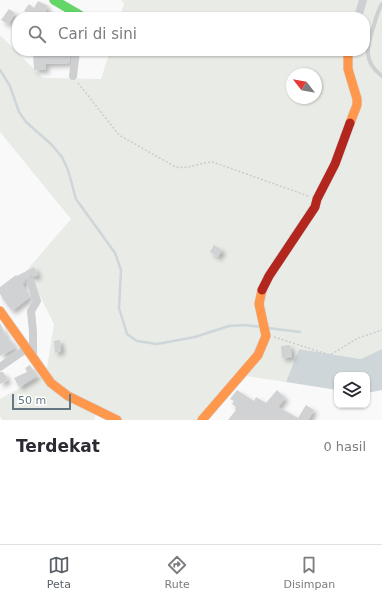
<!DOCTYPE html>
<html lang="id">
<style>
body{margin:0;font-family:"DejaVu Sans",sans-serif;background:#f2f2f3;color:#2b2b33}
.controls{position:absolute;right:12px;bottom:12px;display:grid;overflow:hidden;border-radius:8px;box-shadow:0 1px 3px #0004}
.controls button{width:36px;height:36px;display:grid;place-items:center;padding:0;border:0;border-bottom:1px solid #e1e1e2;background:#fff;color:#2b2b33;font:20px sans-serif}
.compass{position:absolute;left:286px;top:68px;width:36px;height:36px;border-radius:50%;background:#fff;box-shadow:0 1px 3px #0004;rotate:301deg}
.scale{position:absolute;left:12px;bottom:10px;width:59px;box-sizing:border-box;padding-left:4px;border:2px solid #657683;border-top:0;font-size:11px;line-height:14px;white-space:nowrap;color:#657683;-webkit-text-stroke:3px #fff;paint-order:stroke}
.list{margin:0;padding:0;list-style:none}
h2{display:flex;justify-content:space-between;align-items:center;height:52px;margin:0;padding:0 16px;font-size:17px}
h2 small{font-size:13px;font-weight:400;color:#7c7c81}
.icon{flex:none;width:22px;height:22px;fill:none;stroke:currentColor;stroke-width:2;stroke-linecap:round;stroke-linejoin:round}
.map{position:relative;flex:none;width:382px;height:420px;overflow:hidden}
.search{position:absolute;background:#fff;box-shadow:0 1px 3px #0004;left:12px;right:12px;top:12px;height:44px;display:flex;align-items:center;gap:10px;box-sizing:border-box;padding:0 14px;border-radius:16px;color:#7c7c81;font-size:15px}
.sheet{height:124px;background:#fff}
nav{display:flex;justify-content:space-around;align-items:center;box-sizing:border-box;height:56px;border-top:1px solid #e1e1e2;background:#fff;font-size:11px;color:#7c7c81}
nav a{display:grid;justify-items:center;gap:2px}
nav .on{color:#5c6169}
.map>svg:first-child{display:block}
.green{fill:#e8ebe6;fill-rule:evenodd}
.water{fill:#ced6d9}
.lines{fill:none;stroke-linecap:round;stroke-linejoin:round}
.stream{stroke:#ced6d9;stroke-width:2.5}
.building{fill:#d0d2d3;filter:url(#shadow)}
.fast-casing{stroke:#d5d6d7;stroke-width:10}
.slow-casing{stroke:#d5d6d7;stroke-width:10}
.jam-casing{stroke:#d5d6d7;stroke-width:10}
.path{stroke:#cbcccd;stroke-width:1.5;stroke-dasharray:2 2;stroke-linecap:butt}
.lane{stroke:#cecfd0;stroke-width:4}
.street{stroke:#cecfd0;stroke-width:8}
.fast{stroke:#63d668;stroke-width:9}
.slow{stroke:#ff974d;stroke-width:9}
.jam{stroke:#b3261e;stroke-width:9}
</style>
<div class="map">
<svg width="382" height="420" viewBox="0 0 382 420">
<defs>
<filter id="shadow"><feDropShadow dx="3.5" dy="3.5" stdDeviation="2" flood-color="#0004"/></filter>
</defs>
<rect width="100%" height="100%" fill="#f9f9f9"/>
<!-- green -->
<path class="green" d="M121 0H382V349L361 359 299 349 286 382 246 376 200 420H122L97 410 94 420H2L0 416V399L46 374 54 324 27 270 71 219 0 132V37L1 36 43 78 101 79 110 51H365V17H120L124 4ZM292 74H316V98H292Z"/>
<!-- water -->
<polygon class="water" points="299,349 361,359 382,349 382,390 367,393 367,375 337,375 337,390 286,382"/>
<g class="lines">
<!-- stream -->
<g class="stream">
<polyline points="0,70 10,86 19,112 26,122 51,144 62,157 68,170 76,199 115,253 121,270 119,308 127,334 137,341 157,344 195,337 229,326 245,325 261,327"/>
<polyline points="268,328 300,332"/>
</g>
</g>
<!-- building -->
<g class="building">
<polygon points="38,1 48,6 43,17 36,17 24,11 29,4 34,8"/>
<polygon points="9,9 15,13 8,24 1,20"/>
<polygon points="33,51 70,51 69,63 45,64 46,70 34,70"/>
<polygon points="214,245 222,250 218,257 210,252"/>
<polygon points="34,267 38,275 34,277 31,275 28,275 25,279 25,282 22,284 30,297 12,311 2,298 2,297 0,294 0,287 16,275 17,276"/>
<polygon points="0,323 8,340 10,339 15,348 0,356"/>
<polygon points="60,340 61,351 55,353 54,341"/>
<polygon points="290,345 292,357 282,358 281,346"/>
<polygon points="30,365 37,376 19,387 14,378 27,372 25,368"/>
<polygon points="0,372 3,372 8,380 0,384"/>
<polygon points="237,390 254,401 256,397 266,403 277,390 285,398 278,407 298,418 306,405 314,410 308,420 228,420 236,410 235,409 236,407 232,404 234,401 230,399"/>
</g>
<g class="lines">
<!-- fast casing -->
<g class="fast-casing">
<polyline id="fast" points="54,0 83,17"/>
</g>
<!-- slow casing -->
<g class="slow-casing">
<g id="slow">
<polyline points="348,51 348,69 357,99 357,105 350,123"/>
<polyline points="0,311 51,383 68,396 117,420"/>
<polyline points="202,420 258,355 266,336 259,304 262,290"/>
</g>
</g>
<!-- jam casing -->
<g class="jam-casing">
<polyline id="jam" points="262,290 269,276 315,207 317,199 335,164 350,123"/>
</g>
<!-- path -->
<g class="path">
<path d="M78 83 119 135 174 166C186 171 200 162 213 162L308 196"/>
<polyline points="274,337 330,355 358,338 382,330"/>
</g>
<!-- lane -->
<path class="lane" d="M382 4C378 10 376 18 374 25 367 46 362 61 382 76"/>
<!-- street -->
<g class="street">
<polyline points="358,17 363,0"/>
<polyline points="73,76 76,51"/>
<polyline points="30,280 37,301 31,311 33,332 33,357"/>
<polyline points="0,367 26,349"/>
</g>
<!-- fast -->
<use href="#fast" class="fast"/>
<!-- slow -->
<use href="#slow" class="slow"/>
<!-- jam -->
<use href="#jam" class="jam"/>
</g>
</svg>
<div class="controls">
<button><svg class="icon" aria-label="layers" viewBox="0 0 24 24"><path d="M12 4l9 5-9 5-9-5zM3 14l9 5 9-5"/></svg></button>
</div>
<svg class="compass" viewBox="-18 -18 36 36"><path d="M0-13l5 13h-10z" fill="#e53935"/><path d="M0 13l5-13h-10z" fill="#7c7c81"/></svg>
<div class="scale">50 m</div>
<div class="search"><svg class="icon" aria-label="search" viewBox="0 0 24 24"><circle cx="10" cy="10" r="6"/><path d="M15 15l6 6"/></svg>Cari di sini</div>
</div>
<section class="sheet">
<h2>Terdekat<small>0 hasil</small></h2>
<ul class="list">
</ul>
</section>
<nav>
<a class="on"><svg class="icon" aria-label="map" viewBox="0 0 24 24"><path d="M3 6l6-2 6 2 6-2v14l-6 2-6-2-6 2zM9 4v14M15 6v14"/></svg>Peta</a>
<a><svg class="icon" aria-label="directions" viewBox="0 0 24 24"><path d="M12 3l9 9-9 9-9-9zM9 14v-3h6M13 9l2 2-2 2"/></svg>Rute</a>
<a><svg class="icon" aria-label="saved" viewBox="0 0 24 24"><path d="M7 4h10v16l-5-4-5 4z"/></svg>Disimpan</a>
</nav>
